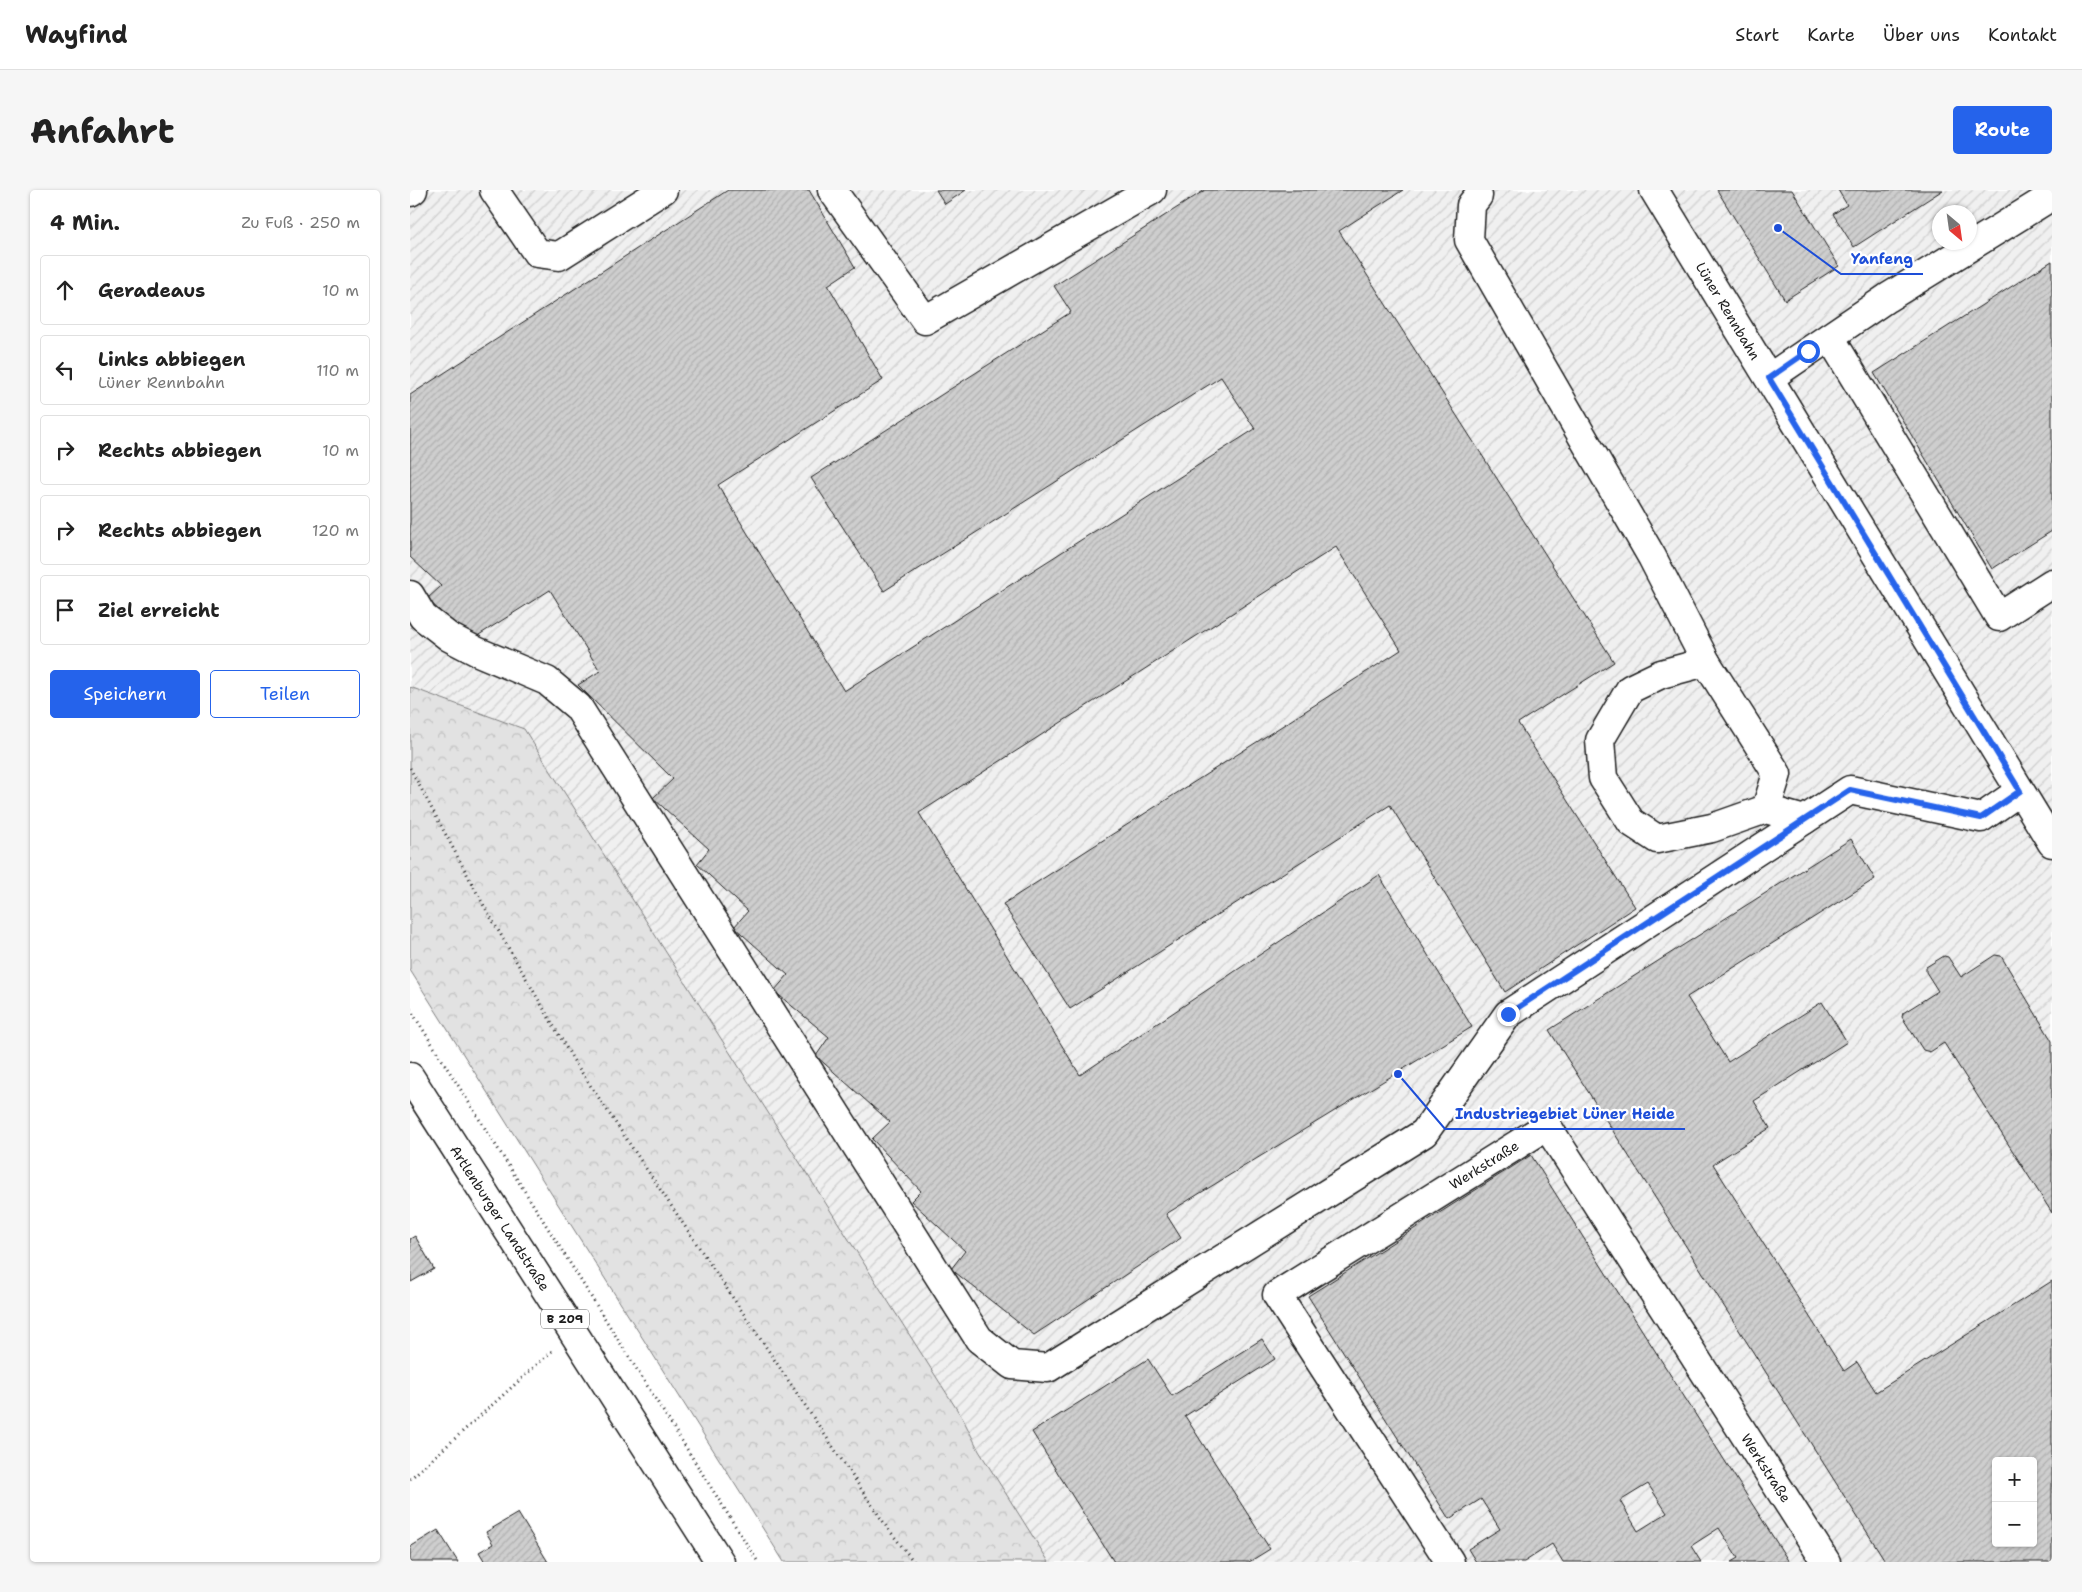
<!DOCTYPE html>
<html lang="de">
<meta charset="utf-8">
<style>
body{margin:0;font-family:"Shantell Sans",sans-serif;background:#f6f6f6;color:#222}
.controls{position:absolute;right:15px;bottom:15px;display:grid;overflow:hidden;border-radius:5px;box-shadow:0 1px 4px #0004}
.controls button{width:45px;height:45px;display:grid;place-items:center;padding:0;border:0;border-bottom:1px solid #e0e0e0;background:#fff;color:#222;font:25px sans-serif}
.compass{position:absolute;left:1522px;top:15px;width:45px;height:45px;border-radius:50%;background:#fff;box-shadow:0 1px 4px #0004;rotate:151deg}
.stop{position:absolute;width:15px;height:15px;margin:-11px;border:4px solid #2563eb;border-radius:50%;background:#fff}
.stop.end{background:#2563eb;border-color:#fff;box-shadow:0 1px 5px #0008}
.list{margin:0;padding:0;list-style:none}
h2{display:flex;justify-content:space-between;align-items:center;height:65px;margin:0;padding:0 20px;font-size:21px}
h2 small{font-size:16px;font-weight:400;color:#767676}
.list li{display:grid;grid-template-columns:32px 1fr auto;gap:15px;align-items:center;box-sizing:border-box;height:70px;margin:0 10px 10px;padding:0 10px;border:1px solid #e0e0e0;border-radius:5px}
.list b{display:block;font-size:19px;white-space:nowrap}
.list p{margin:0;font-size:16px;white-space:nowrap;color:#767676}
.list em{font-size:16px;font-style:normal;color:#767676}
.actions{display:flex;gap:10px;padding:15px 20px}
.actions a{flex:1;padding:11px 0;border:1px solid #2563eb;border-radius:5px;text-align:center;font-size:18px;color:#2563eb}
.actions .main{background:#2563eb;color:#fff}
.icon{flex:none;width:28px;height:28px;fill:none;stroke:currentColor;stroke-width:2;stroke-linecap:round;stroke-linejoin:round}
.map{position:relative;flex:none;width:1642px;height:1372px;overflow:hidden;border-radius:5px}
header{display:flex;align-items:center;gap:30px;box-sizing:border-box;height:70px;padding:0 25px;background:#fff;border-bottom:1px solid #e0e0e0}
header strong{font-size:24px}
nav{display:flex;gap:28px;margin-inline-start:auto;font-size:18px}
.intro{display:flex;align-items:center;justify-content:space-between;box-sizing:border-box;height:120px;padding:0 30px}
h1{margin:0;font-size:35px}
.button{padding:12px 22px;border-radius:5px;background:#2563eb;color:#fff;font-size:18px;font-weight:700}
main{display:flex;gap:30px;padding:0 30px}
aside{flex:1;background:#fff;border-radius:5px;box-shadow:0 1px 4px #0004}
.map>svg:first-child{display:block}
.industrial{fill:url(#industrial-furrows);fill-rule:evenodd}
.forest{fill:url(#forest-crowns);stroke:#7f7f7f}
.building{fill:url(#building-hatch);stroke:#1c1c1c;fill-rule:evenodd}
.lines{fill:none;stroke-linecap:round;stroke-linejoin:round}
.minor-casing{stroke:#1c1c1c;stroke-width:31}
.major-casing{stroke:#1c1c1c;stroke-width:31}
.path{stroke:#1c1c1c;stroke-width:3;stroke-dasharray:1 4;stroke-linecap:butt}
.minor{stroke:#fff;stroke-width:28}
.major{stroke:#fff;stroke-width:28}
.route{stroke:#2563eb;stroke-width:6}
.labels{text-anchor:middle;stroke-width:4.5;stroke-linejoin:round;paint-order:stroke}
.shield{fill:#fff;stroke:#606060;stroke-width:1}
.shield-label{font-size:12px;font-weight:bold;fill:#1c1c1c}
.street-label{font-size:14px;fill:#1c1c1c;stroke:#fff}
.leader{fill:none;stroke:#1d4ed8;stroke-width:2}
.callout-dot{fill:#1d4ed8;stroke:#fff;stroke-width:2}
.callout-label{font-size:15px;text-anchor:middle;font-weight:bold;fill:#1d4ed8;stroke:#fff;stroke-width:4.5;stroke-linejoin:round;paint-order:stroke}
</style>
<header>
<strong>Wayfind</strong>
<nav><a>Start</a><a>Karte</a><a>Über uns</a><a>Kontakt</a></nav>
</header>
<div class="intro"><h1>Anfahrt</h1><a class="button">Route</a></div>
<main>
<aside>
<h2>4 Min.<small>Zu Fuß · 250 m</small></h2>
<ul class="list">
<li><svg class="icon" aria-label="ahead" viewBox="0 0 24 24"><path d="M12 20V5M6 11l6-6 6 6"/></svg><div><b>Geradeaus</b></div><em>10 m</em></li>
<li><svg class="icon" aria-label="left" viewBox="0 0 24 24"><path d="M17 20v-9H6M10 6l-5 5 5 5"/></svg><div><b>Links abbiegen</b><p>Lüner Rennbahn</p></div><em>110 m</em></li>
<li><svg class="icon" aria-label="right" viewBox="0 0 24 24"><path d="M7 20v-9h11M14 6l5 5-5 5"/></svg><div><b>Rechts abbiegen</b></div><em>10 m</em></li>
<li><svg class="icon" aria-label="right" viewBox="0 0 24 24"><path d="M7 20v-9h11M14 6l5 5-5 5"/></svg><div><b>Rechts abbiegen</b></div><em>120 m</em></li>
<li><svg class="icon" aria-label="arrive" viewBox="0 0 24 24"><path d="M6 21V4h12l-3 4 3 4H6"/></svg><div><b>Ziel erreicht</b></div></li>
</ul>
<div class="actions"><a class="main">Speichern</a><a>Teilen</a></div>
</aside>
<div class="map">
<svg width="1642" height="1372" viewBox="0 0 1642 1372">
<defs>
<pattern id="industrial-furrows" width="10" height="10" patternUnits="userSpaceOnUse" patternTransform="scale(1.25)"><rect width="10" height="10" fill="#f0f0f0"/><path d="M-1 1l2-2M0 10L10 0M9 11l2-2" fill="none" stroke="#cdcdcd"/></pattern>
<pattern id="forest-crowns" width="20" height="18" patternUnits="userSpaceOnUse" patternTransform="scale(1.25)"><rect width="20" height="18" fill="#e2e2e2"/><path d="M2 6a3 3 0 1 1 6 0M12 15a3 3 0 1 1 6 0" fill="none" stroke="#c1c1c1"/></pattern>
<pattern id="building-hatch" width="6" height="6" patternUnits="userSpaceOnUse" patternTransform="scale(1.25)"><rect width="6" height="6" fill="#cecece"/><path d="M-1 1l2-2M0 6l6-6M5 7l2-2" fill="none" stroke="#b0b0b0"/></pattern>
</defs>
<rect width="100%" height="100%" fill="#fff"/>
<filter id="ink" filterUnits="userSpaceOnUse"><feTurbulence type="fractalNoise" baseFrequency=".02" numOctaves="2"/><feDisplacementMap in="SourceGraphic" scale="10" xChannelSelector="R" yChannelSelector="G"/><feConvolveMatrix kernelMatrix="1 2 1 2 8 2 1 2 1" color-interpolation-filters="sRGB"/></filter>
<g filter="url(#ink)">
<!-- industrial -->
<path class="industrial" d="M0 0H1642V1372H639L569 1261 553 1229 114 539 0 497ZM1530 22H1560V52H1530ZM1586 1271H1623V1353H1586Z"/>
<!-- forest -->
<polygon class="forest" points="0,497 114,539 553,1229 569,1261 639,1372 374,1372 0,780"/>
<!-- building -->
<g class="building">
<polygon points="318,0 399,0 445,77 418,95 473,190 308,295 434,501 845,239 811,187 474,401 401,288 661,122 644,96 795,0 993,0 929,41 1204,472 1108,533 1225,717 1095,802 980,615 660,819 593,714 991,460 926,357 509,623 670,885 969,685 1062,837 756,1024 771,1048 624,1145 541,1079 555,1061 501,1011 511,1001 462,949 480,932 406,866 419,847 364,801 378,785 324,737 338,721 287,674 299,659 243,608 263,589 168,495 190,481 140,400 61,450 17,409 31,396 0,367 0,205"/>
<polygon points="526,0 556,0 535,14"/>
<polygon points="1307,0 1382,0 1429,76 1375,110"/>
<polygon points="1428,0 1533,0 1444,57 1423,24 1437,15"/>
<polygon points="1642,71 1642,341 1582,379 1464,183"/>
<path d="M1441 649 1465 689 1277 807 1318 872 1412 812 1437 852 1344 911 1360 938 1303 974 1434 1181 1447 1172 1466 1202 1642 1091V1372H1476L1139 840ZM1586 1271H1623V1353H1586Z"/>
<polygon points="1585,765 1591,766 1642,851 1642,1023 1534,853 1520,862 1513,860 1492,827 1493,823 1528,801 1516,782 1516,777 1534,766 1538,767 1551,787"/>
<path d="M1121 965 1379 1372H1321L1328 1368 1309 1338 1281 1356 1291 1372H1153L1142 1354 1114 1372H1066L1058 1359 1090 1339 1071 1309 1039 1329 898 1106ZM1238 1294 1257 1323 1228 1341 1210 1311Z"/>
<polygon points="5,1046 24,1079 1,1092 0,1049"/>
<polygon points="852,1149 865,1169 775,1226 860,1359 839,1372 704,1372 622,1242 738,1169 762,1206"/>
<polygon points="108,1323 138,1372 75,1372 69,1362 83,1354 76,1342"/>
<polygon points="28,1340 48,1372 0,1372 0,1357"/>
</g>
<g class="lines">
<!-- minor casing -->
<g class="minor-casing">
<g id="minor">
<polyline points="84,0 127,63 149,66 253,0"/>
<polyline points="422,0 515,130 742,0"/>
<polyline points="1244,0 1642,653"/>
<polyline points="0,2 3,0"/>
<polyline points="1068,6 1061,15 1059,50 1242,367 1296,472"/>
<polyline points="1420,147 1589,427 1642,393"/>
<polyline points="1359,188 1477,108 1642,6"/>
<polyline points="0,405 13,427 39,447 66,461 137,491 168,517 569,1149 602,1175 638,1178 1014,943 1098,824 1440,600 1571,628 1610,601"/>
<polyline points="1356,619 1367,584 1296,472 1251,484 1220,499 1190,550 1193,588 1221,632 1247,649 1302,638 1356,619 1394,630"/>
<polyline points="1040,1372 867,1105 1137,936 1416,1372"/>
</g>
</g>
<!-- major casing -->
<g class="major-casing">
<polyline id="major" points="0,887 310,1372"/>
</g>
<!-- path -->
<g class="path">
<polyline points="0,578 73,714 164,871 476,1336 504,1372"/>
<polyline points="0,819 348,1372"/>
<polyline points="0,1289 142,1161"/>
</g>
<!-- minor -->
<use href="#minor" class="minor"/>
<!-- major -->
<use href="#major" class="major"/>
</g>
</g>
<g class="lines" filter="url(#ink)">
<!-- route -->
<polyline class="route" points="1098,824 1440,600 1571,628 1610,601 1359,188 1398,161"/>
</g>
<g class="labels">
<!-- shield labels -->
<rect class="shield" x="131" y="1119.5" width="48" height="19" rx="4"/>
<g class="shield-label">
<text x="155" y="1133">B 209</text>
</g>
<!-- street labels -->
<g class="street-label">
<text transform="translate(1318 121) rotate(59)" y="5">Lüner Rennbahn</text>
<text transform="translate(1074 975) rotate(-32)" y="5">Werkstraße</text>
<text transform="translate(90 1028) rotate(57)" y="5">Artlenburger Landstraße</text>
<text transform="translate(1356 1278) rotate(57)" y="5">Werkstraße</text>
</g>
</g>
<!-- callouts -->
<path class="leader" d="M1368 38L1431 84H1513M988 884L1035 939H1275"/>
<g class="callout-dot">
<circle cx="1368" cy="38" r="5"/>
<circle cx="988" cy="884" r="5"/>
</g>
<g class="callout-label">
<text x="1472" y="74">Yanfeng</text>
<text x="1155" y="929">Industriegebiet Lüner Heide</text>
</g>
</svg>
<div class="controls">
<button>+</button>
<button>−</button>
</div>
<svg class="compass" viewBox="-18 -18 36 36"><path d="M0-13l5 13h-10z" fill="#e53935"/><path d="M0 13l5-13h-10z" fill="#767676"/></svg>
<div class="stop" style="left:1398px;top:161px"></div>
<div class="stop end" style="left:1098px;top:824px"></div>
</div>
</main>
